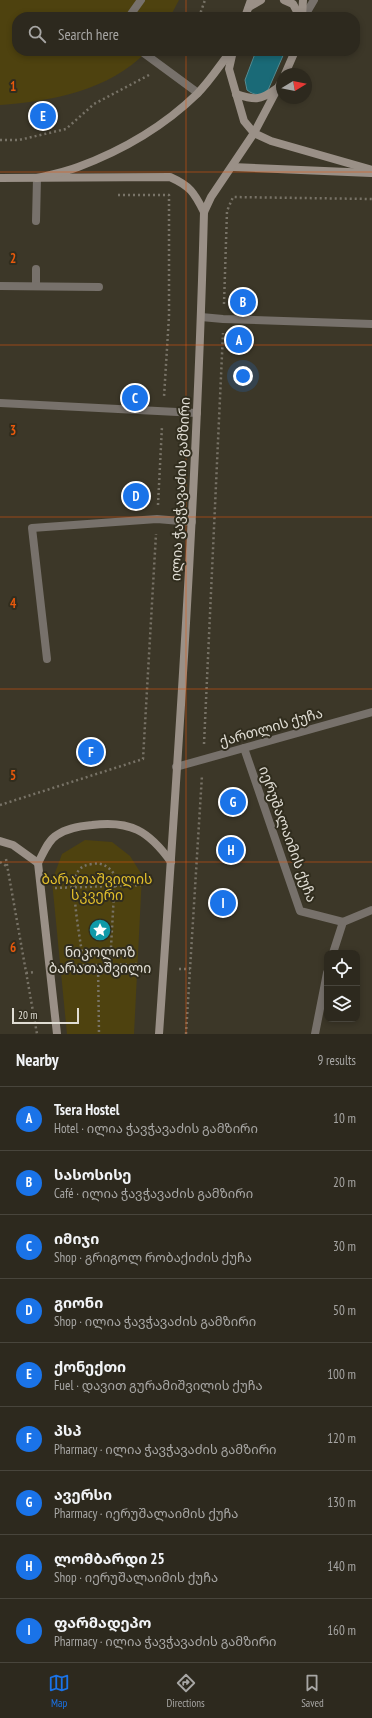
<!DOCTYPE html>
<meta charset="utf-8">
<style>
body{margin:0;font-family:"PT Sans Narrow","Noto Sans Georgian",sans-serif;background:#39352b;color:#f1f3f6}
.controls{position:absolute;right:12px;bottom:12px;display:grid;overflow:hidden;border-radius:8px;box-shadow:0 2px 6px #0003}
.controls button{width:36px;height:36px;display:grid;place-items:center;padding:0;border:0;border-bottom:1px solid #48453c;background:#2d291e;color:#f1f3f6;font:20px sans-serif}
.compass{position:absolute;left:276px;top:68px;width:36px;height:36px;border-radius:50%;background:#2d291e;box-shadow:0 2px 6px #0003;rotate:80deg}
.scale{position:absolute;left:12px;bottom:10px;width:67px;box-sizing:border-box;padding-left:4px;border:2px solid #e0ddd4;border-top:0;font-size:11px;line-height:14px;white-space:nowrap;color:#e0ddd4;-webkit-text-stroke:3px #312d1e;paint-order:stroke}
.you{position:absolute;left:243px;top:376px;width:14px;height:14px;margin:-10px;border:3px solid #fff;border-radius:50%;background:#1a73e8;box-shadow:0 0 0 6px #1a73e833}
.badge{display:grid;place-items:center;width:26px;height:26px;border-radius:50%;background:#1a73e8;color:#fff;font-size:13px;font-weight:700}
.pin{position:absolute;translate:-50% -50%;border:2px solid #fff;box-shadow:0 1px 4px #0006}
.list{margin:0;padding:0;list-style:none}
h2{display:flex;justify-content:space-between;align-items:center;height:52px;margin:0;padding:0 16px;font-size:17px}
h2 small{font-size:13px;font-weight:400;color:#a7a6a4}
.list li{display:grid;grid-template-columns:26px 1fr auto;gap:12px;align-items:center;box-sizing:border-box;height:64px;padding:0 16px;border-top:1px solid #48453c}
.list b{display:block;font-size:15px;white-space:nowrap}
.list p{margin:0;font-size:13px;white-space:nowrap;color:#a7a6a4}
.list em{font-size:13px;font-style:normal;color:#a7a6a4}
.icon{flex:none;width:22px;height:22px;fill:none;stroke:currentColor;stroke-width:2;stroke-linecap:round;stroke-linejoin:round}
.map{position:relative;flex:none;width:372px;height:1034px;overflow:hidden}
.search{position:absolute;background:#2d291e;box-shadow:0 2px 6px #0003;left:12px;right:12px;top:12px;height:44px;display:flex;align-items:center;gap:10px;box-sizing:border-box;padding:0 14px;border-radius:16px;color:#a7a6a4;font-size:15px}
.sheet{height:628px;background:#2d291e}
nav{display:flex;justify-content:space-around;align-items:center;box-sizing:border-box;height:56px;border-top:1px solid #48453c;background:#2d291e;font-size:11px;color:#a7a6a4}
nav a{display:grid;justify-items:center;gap:2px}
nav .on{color:#1a73e8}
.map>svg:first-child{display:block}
.green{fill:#4e420f}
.water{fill:#1a6a77;stroke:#558c93}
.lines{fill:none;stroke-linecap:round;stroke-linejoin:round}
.path{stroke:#787367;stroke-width:2.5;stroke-dasharray:2 3;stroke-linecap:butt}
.service{stroke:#77716b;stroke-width:8}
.minor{stroke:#77716b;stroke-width:8}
.secondary{stroke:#9a9087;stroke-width:8}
.grid{fill:none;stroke:#e8590c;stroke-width:1;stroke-opacity:0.55}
.labels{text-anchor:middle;stroke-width:4;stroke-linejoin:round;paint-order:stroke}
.street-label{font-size:14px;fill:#e0ddd4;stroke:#312d1e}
.park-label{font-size:14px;fill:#e2bf2b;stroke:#312d1e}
.poi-label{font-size:14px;fill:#e0ddd4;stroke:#312d1e}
.grid-label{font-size:13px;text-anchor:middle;font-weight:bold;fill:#e8590c;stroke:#312d1e;stroke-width:4;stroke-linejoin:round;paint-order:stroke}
</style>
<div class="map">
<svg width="372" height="1034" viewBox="0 0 372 1034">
<rect width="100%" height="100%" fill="#3c3728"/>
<!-- green -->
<g class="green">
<path d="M0 0H179L170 17H17V51H147C109 91 52 101 0 105Z"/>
<polygon points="85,840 112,842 130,856 142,875 134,1034 67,1034 52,881 62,854"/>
</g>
<!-- water -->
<path class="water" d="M256 51H285L268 90C261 96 255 96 247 90L245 80Z"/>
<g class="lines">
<!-- path -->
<g class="path">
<polyline points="199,17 205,0"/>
<polyline points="0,140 19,140 66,129 94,104 149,75"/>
<polyline points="118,195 169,195 169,316 164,397"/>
<polyline points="224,304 227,211 233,197 372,199"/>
<polyline points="158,505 162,426"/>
<polyline points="204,744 223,333"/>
<polyline points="0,805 143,759 156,534"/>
<polyline points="6,859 37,1034"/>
<polyline points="0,862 8,867"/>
<polyline points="55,888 141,885"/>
<polyline points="98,965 99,1034"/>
<polyline points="65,966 137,964 148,966"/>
<path d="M84 966C82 949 69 885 77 873 80 867 85 865 92 864 103 862 109 867 115 875L110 965"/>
<polyline points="179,969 190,969"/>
<polyline points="26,973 35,972"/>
<polyline points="186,1034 202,775"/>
</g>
<!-- service -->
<g class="service">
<polyline points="131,17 131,14 141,0"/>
<polyline points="304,17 314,0"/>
<polyline points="141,51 198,93"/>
<polyline points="36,221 37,178"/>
<polyline points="36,269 36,286"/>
<polyline points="0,286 99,287"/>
<polyline points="201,317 223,319 372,324"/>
<polyline points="47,659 32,528 157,519 192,522"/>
</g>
<!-- minor -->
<g class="minor">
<polyline points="0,403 197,413"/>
<polyline points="244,748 300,911 343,922 333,953"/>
<polyline points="176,767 372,712"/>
<polyline points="343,922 372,910"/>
<polyline points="315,1034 327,973"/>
</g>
<!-- secondary -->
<g class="secondary">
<polyline points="284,0 293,4 300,17"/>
<polyline points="249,7 261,0"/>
<polyline points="245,17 251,0"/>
<polyline points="302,17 303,0"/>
<polyline points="233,51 229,69 233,83 244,121 254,133 271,141 372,170"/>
<polyline points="285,74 295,51"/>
<path d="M236 94C254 100 260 101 276 89"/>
<polyline points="232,167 371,173"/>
<path d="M0 178 170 177C190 186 194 192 204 212"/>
<path d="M37 178C50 175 65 172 78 167 121 151 164 126 197 94 210 81 220 65 231 51"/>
<polyline points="0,841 13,845 38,863"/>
<path d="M57 1034 38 863C43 854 48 840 57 835 67 828 81 826 92 825 130 820 149 831 171 862"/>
<path d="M159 1034C178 760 197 486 204 212L211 197 254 133 282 80"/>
</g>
</g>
<!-- grid -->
<path class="grid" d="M186 0V17M186 51V1034M0 172H372M0 345H372M0 517H372M0 689H372M0 862H372"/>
<!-- icons -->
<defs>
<g id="sight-disc" transform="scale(1.15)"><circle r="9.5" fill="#0f9aa8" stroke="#312d1e"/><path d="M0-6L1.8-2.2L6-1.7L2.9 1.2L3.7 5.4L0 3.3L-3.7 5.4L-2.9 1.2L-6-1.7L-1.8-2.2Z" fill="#fff"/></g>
</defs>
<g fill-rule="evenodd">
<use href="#sight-disc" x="100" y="930"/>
</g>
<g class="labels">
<!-- street labels -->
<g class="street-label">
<text transform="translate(180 489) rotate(-87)" y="5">ილია ჭავჭავაძის გამზირი</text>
<text transform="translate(271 727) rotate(-16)" y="5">ქართლის ქუჩა</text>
<text transform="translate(288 834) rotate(70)" y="5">იერუშალაიმის ქუჩა</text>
</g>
<!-- park labels -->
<g class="park-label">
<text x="97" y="884">ბარათაშვილის<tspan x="97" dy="16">სკვერი</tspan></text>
</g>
<!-- poi labels -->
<g class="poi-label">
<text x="100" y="957">ნიკოლოზ<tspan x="100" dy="16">ბარათაშვილი</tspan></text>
</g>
</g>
<g class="grid-label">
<text x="13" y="91">1</text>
<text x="13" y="263">2</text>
<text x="13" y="435">3</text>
<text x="13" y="608">4</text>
<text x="13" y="780">5</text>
<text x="13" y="952">6</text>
</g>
</svg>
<div class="controls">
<button><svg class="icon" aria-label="locate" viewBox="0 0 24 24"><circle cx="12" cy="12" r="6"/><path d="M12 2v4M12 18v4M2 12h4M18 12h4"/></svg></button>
<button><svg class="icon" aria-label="layers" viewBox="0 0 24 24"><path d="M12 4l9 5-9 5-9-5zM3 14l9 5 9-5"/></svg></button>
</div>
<svg class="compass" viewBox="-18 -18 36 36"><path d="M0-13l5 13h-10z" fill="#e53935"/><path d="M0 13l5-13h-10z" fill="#a7a6a4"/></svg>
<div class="scale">20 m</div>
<div class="you"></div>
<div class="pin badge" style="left:239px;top:340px">A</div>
<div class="pin badge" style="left:243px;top:302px">B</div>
<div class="pin badge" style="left:135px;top:398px">C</div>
<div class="pin badge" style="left:136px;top:496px">D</div>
<div class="pin badge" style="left:43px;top:116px">E</div>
<div class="pin badge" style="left:91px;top:752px">F</div>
<div class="pin badge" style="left:233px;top:802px">G</div>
<div class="pin badge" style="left:231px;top:850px">H</div>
<div class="pin badge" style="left:223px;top:903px">I</div>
<div class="search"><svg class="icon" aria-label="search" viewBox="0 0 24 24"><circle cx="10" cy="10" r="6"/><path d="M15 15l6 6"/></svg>Search here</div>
</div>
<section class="sheet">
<h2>Nearby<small>9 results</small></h2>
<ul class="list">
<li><span class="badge">A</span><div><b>Tsera Hostel</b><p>Hotel · ილია ჭავჭავაძის გამზირი</p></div><em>10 m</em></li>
<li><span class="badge">B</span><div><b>სასოსისე</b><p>Café · ილია ჭავჭავაძის გამზირი</p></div><em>20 m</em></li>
<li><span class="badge">C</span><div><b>იმიჯი</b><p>Shop · გრიგოლ რობაქიძის ქუჩა</p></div><em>30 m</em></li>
<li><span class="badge">D</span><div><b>გიონი</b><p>Shop · ილია ჭავჭავაძის გამზირი</p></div><em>50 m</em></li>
<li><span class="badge">E</span><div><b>ქონექთი</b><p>Fuel · დავით გურამიშვილის ქუჩა</p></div><em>100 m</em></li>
<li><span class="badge">F</span><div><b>პსპ</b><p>Pharmacy · ილია ჭავჭავაძის გამზირი</p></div><em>120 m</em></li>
<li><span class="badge">G</span><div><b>ავერსი</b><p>Pharmacy · იერუშალაიმის ქუჩა</p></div><em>130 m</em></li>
<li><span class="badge">H</span><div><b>ლომბარდი 25</b><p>Shop · იერუშალაიმის ქუჩა</p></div><em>140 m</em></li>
<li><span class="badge">I</span><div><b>ფარმადეპო</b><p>Pharmacy · ილია ჭავჭავაძის გამზირი</p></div><em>160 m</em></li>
</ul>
</section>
<nav>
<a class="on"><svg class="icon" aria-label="map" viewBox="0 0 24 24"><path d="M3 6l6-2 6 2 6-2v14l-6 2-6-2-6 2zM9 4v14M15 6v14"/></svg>Map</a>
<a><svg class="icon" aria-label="directions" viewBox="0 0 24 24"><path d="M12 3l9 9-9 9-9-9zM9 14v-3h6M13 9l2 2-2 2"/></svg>Directions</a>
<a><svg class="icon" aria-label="saved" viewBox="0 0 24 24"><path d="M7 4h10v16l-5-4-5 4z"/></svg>Saved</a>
</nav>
